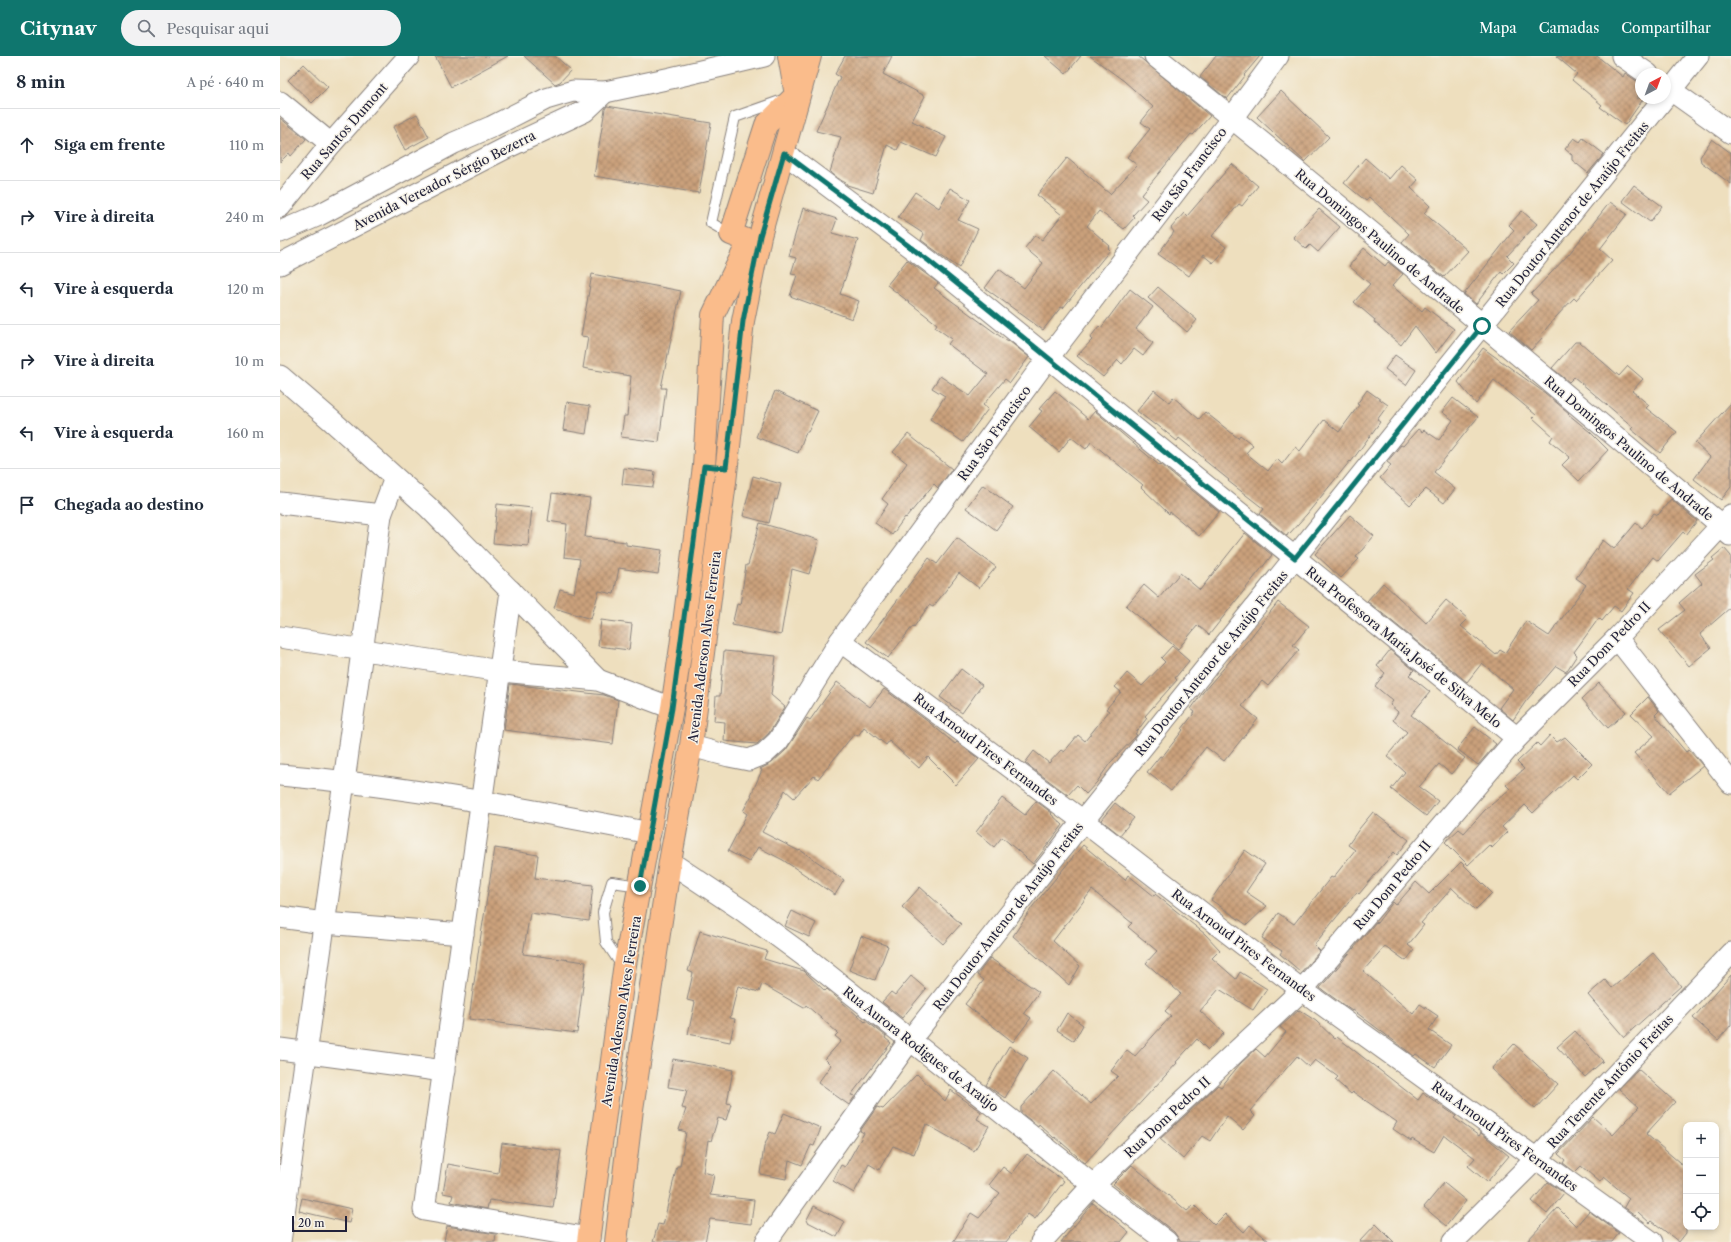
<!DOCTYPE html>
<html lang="pt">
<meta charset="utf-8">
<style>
body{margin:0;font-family:"Libre Caslon Text",serif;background:#f2f2f3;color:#1f2937}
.controls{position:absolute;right:12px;bottom:12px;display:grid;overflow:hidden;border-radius:8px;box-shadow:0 2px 6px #0003}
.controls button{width:36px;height:36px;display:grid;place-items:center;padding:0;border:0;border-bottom:1px solid #e0e1e3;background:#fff;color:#1f2937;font:20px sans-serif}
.compass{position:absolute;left:1355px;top:12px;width:36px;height:36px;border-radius:50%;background:#fff;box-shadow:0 2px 6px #0003;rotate:41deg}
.scale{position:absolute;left:12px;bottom:10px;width:55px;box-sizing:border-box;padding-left:4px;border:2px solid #22223b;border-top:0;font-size:11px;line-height:14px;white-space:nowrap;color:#22223b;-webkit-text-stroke:3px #f7f3e8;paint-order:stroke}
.stop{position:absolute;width:12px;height:12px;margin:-9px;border:3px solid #0f766e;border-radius:50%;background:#fff}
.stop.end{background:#0f766e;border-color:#fff;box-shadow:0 1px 4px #0008}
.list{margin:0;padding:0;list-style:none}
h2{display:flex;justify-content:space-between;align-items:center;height:52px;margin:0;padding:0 16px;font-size:17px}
h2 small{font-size:13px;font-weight:400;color:#747a83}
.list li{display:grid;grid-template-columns:26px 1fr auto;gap:12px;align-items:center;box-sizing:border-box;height:72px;padding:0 16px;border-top:1px solid #e0e1e3}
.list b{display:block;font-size:15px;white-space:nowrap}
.list em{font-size:13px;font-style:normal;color:#747a83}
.icon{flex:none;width:22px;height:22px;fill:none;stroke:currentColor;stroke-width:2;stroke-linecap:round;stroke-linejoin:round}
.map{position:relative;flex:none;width:1451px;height:1186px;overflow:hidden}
header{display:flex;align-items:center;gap:24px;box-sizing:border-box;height:56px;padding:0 20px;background:#0f766e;color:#fff}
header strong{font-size:19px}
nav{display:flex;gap:22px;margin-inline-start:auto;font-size:14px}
.search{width:280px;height:36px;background:#f2f2f3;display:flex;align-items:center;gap:10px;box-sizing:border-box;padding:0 14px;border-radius:22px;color:#747a83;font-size:15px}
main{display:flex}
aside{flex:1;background:#fff}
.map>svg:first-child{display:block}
.building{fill:url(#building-cross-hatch)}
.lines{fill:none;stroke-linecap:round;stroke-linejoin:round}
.service-casing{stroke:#88807c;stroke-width:12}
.minor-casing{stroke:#88807c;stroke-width:23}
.primary-casing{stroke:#88807c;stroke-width:24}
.service{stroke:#fff;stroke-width:10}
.minor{stroke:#fff;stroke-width:21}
.primary{stroke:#fabc8b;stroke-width:22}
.route{stroke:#0f766e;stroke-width:5}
.labels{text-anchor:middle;stroke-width:3;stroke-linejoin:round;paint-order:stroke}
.street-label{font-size:13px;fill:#22223b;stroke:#f7f3e8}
</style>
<header>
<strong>Citynav</strong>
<div class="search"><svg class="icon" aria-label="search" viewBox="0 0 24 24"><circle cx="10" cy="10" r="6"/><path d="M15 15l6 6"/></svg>Pesquisar aqui</div>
<nav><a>Mapa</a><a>Camadas</a><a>Compartilhar</a></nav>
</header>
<main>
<aside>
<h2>8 min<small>A pé · 640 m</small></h2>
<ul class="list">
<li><svg class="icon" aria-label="ahead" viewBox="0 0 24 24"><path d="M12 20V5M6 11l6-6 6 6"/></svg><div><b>Siga em frente</b></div><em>110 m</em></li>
<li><svg class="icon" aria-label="right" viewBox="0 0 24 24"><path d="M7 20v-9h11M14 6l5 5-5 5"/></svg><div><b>Vire à direita</b></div><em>240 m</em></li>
<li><svg class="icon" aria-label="left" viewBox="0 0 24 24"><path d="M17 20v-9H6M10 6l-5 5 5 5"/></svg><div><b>Vire à esquerda</b></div><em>120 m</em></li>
<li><svg class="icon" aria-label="right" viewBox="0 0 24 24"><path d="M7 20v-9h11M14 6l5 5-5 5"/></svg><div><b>Vire à direita</b></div><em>10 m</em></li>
<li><svg class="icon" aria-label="left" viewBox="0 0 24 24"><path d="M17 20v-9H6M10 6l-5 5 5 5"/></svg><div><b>Vire à esquerda</b></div><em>160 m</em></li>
<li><svg class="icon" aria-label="arrive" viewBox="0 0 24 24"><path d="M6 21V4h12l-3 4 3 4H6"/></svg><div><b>Chegada ao destino</b></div></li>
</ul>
</aside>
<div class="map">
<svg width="1451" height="1186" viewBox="0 0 1451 1186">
<defs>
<pattern id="building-cross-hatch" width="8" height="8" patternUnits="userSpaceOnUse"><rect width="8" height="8" fill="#cba17b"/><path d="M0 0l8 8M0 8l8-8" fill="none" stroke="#a48366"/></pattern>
</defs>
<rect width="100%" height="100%" fill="#f7f3e8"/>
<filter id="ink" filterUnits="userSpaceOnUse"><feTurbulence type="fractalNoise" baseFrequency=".025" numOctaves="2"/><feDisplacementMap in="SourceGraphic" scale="8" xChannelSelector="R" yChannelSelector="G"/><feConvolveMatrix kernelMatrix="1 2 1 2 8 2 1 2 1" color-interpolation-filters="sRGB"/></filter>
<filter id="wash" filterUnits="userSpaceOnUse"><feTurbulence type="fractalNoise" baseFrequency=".012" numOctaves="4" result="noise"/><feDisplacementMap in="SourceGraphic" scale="16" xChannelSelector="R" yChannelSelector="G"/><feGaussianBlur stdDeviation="0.9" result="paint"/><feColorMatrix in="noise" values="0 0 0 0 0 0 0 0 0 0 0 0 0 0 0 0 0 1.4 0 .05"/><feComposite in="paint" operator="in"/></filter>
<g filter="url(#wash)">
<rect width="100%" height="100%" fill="#eedfbe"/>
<g id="blocks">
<!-- building -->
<g class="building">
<polygon points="155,0 228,0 171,31"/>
<polygon points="244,0 275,0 291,14 280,26 275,28"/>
<polygon points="565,0 612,0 603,18 645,40 632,65 666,81 656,101 621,86 617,94 607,89 593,137 567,129 566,127 562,125 550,116 561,81 536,75 560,21 555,18"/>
<polygon points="765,0 801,0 786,18"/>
<polygon points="810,0 858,0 930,60 913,79 911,78 861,139 867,144 853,159 855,161 844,173 819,155 807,170 830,190 828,192 830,194 783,252 781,251 763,274 705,232 719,213 744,232 763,207 745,192 755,179 762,184 782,159 757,139 787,102 830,138 857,109 847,101 870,73 861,66 873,51 844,25"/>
<polygon points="936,0 980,0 964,19 965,20 947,43 920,21"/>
<polygon points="1276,0 1317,0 1343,21 1345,17 1361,28 1361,36 1356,42 1364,42 1345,69 1320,51 1322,49 1292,24 1297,18"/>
<polygon points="24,8 48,31 32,47 8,24"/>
<polygon points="1001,35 1049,81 1025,106 977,61"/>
<polygon points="327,50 431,67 419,137 314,120 325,53"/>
<polygon points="137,58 149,81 125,94 113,71"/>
<polygon points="0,62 26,83 11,100 9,97 0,106"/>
<polygon points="1294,82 1300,86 1303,82 1324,98 1308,117 1292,104 1292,99 1285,93"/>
<polygon points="1432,83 1451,97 1451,128 1421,106 1420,101"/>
<polygon points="1085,102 1109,123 1121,109 1138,124 1131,132 1150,150 1144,157 1188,195 1164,221 1122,186 1129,178 1110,160 1089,141 1086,145 1064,127"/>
<polygon points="952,108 978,130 962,150 959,148 932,180 946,191 933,207 923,199 909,220 878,198 894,176 891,172 904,157 907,160"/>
<polygon points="1354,129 1382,150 1370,166 1342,145"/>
<polygon points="670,132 690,144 678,164 698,173 679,212 641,184 644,178 618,161 635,136 659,152"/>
<polygon points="1330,146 1347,158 1320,193 1332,204 1296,244 1294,242 1274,263 1261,279 1263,281 1251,294 1229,275 1258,244 1251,238 1289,198"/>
<polygon points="523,152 557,163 552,177 578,184 560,238 579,245 572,263 510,240 517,219 511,218 516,202 509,200"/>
<polygon points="1039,153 1060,171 1038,196 1030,189 1026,193 1013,181"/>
<polygon points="1242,155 1257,168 1227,200 1234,207 1223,218 1221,216 1196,248 1184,238 1234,174 1229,169"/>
<polygon points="1084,192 1105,210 1108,206 1123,218 1112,230 1142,255 1145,251 1174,273 1156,297 1135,270 1121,289 1094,266 1095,264 1074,246 1090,228 1069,210"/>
<polygon points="627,204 658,227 654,232 728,286 729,285 749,301 730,327 725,323 703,349 708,353 683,386 650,363 665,340 652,332 660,320 690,340 708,318 668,288 672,283 655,271 657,268 607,229"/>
<polygon points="312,218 401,235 381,332 386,332 379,386 341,381 344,360 347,360 351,320 303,312 308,281 301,280"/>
<polygon points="878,231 917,264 907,276 868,242"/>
<polygon points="850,233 873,251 856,273 873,287 863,300 854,293 842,308 838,304 823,321 797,300 812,284 810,282 819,270 821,272"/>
<polygon points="1295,286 1300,286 1339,320 1348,310 1363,323 1352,335 1369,349 1366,352 1397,376 1380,397 1351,373 1353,371 1294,321 1289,326 1272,312"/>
<polygon points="1203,292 1265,337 1289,357 1288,358 1310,376 1328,394 1299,425 1282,409 1290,401 1270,385 1273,380 1253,362 1256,359 1214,324 1196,348 1178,326"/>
<polygon points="1115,299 1136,314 1126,329 1105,313"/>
<polygon points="874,334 889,346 893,341 919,363 925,356 958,382 960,379 973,389 966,397 988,415 997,403 1002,408 1015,391 1020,395 1044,364 1059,376 1079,349 1077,348 1087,334 1108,349 1097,364 1100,366 1071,406 1070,405 1027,458 1010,477 1009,476 1007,480 980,458 984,453 948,425 949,424 924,404 925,403 899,382 897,385 876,368 875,369 857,355"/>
<polygon points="495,335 538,355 528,376 526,376 518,397 476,381"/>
<polygon points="775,335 808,363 815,355 880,410 881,409 939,456 919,480 890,456 889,458 861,431 863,429 811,386 806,393 791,381 779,396 749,371 762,355 759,353"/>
<polygon points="1173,342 1198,361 1154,416 1175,433 1164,447 1146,433 1130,449 1100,422 1111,409 1107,406 1121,389 1123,390 1138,373 1142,376 1144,374 1159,384 1173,364 1162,356"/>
<polygon points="287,346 310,350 306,378 283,374"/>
<polygon points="1451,347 1451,431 1441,444 1414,423 1430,401 1415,387"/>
<polygon points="628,378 672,413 658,432 654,428 626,462 625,461 612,479 595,467 608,448 602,443 627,407 613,396"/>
<polygon points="344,412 375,416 373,431 342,428"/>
<polygon points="473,420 501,428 497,444 495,443 489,467 463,460"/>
<polygon points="703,429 733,451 716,474 686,452"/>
<polygon points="272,437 310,442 305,481 346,486 346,489 382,494 378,518 339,512 334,538 319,535 311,563 274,552 280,533 294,537 300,503 284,501 287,468 268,465"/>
<polygon points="1391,443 1417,465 1406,479 1403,476 1378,505 1373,501 1348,533 1354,537 1341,555 1334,550 1322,565 1319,562 1294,596 1297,599 1286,616 1276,610 1246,645 1233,664 1219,652 1233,633 1202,607 1187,626 1087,545 1103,527 1146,567 1166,544 1188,563 1181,570 1216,599 1220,594 1225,597 1246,565 1269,580 1306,529 1296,522 1323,484 1334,493 1356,467 1362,472 1374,457 1378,459"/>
<polygon points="217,448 252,452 248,490 213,487"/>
<polygon points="1070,459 1094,480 1076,501 1079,503 1061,522 1035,498"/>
<polygon points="480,467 539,484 529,518 512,513 501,579 452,569 457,548 460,549 466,509 468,509"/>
<polygon points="965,477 992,499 929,579 918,569 898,593 846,550 864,529 879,542 900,517 920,534"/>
<polygon points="677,482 716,511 699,532 679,517 653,551 649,549 634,571 633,570 608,602 586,586 649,502 657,508"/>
<polygon points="1444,492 1451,500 1451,551 1420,578 1431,592 1409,610 1379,574 1405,554 1399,547 1422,527 1415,518 1434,504 1432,502"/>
<polygon points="998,546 1029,570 1013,589 1019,594 988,630 982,625 962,650 978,663 944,705 926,691 891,735 867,716 880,700 882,701 903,674 902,673 915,656 911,653 923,636 970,582"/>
<polygon points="321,564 352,568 349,594 318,590"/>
<polygon points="892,590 909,605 895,622 897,624 865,660 867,662 855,678 857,679 830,707 817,726 806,738 797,729 788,739 745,707 754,695 769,707 781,694 784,696 798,679 805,685 829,655 826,653 841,636 835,631 847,617 862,630 885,606 881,602"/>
<polygon points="1110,594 1134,614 1129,619 1150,636 1131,659 1185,702 1171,718 1159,708 1139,731 1158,745 1146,760 1111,733 1125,716 1107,700 1127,676 1113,664 1118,656 1110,649 1113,645 1095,630 1105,617 1097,610"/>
<polygon points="444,595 496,600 491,639 505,651 489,677 477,688 444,685 445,666 434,665 436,640 440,640"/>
<polygon points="681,613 702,629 682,657 660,641"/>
<polygon points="557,626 590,651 604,633 650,667 675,688 677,686 699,703 676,729 648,701 639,712 609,685 606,689 584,671 578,680 574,678 538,723 534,720 514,742 505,734 497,750 482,776 519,795 520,794 564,824 555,839 503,804 478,791 469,806 448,795 467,758 463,755 472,739 471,739 482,714 480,713 492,707 506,694 527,662 530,664"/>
<polygon points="1319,627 1346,656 1328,672 1302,643"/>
<polygon points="230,628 324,639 338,644 333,688 224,674"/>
<polygon points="1368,641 1379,655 1375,659 1406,696 1409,694 1423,710 1389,737 1354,697 1374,680 1351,658"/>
<polygon points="1195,671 1216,688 1198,709 1177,693"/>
<polygon points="1270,679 1277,686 1285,681 1312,708 1297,723 1293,719 1253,757 1245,749 1222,771 1227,776 1212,792 1209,789 1188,809 1165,786 1179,773 1184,777 1205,754 1230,733 1226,729 1244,713 1237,706 1257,687 1260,690"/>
<polygon points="722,742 745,759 756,745 772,757 771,758 783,769 753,808 722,781 714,791 696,776"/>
<polygon points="835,747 854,762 840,779 821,764"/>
<polygon points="1093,756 1129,784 1117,799 1114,796 1079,838 1077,836 1034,889 1040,895 1021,916 1000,898 1002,895 982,882 998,857 1014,868 1051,821 1053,822 1075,794 1068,789 1079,773"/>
<polygon points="803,789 845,824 848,819 874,840 875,838 925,878 940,894 932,902 956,923 960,916 987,933 973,954 939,933 920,955 944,977 928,994 917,983 896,1006 897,1007 805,1107 775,1081 774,1082 759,1068 758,1070 741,1057 741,1051 774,1015 811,1048 838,1020 831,1015 847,994 855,1000 891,960 885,955 901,938 866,907 877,895 848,871 852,867 812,834 773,885 800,910 789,929 733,880 753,850"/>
<polygon points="215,792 258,799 255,822 313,829 309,865 250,857 243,898 306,906 297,977 189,963 199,891"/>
<polygon points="965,794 985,808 966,836 987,850 967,869 931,844"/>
<polygon points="1181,806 1212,837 1195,854 1172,832 1141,867 1144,869 1128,889 1134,894 1126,905 1105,890 1083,915 1133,958 1140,948 1158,960 1149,974 1171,989 1155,1011 1136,998 1134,1000 1073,954 1072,955 1040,932 1096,866 1097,867 1113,846 1116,849 1136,826 1149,838"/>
<polygon points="640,831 681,868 663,888 622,851"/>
<polygon points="512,855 536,867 529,881 505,870"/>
<polygon points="420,875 487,895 484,903 524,915 545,935 547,933 585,966 586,965 606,980 605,982 611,987 571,1039 575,1040 569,1049 538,1027 551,1009 545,1003 561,985 555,980 558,977 526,949 524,952 482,928 479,936 458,930 450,962 455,963 450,986 408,978 415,946 407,944 413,917 408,915"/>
<polygon points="581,880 608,890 595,924 569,914"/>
<polygon points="1373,897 1401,930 1344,981 1308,939 1325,924 1332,932"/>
<polygon points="710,902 759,936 744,957 751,962 733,986 685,948 704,924 697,919"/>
<polygon points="1451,919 1451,969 1438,984 1413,962"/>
<polygon points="631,920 646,933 622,962 602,946 611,936 615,939"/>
<polygon points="1019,954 1036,965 1055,983 1057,981 1138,1044 1143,1037 1176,1060 1174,1062 1199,1080 1201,1077 1229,1100 1207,1126 1188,1110 1195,1102 1164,1079 1154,1096 1132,1083 1131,1085 1113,1073 1117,1066 1073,1036 1071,1038 1055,1024 1058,1021 1035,1004 1029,1011 1017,1000 970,1055 975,1060 963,1074 947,1060 930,1085 922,1080 903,1103 880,1083 938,1029 941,1031 960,1008 976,993 985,1001 1006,976 1000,971"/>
<polygon points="787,957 803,969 794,985 777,974"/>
<polygon points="1295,975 1323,1005 1305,1021 1277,991"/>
<polygon points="1234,988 1278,1028 1255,1053 1211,1013"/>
<polygon points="729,990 748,1002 725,1042 706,1029"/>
<polygon points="393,1003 453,1014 447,1047 451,1048 446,1064 438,1062 431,1085 428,1084 423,1116 434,1119 430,1139 474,1144 471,1168 430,1163 425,1186 373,1186 378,1168 383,1169 397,1110 400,1110 406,1076 399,1074 406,1053 402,1052 407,1034 388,1031"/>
<polygon points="1358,1013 1395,1046 1366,1078 1406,1112 1406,1177 1399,1186 1372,1165 1370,1167 1358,1156 1355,1159 1344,1151 1349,1142 1324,1121 1320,1126 1301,1110 1295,1116 1283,1107 1285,1104 1278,1098 1313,1061 1333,1079 1359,1051 1339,1033"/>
<polygon points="637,1018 665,1045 671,1034 701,1056 697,1063 709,1070 694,1095 646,1068 634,1098 613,1090 599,1114 589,1108 574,1137 553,1125 561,1109 565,1111 584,1077 580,1075 597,1051 603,1053"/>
<polygon points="504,1057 541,1072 534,1090 531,1089 522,1109 509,1104 506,1123 480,1118 484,1091 490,1076 495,1078"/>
<polygon points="222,1087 281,1095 273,1152 209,1144 207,1153 171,1146 173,1139 163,1137 168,1108 218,1117"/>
<polygon points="747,1098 784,1125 755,1163 748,1158 726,1186 673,1186 691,1157 699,1162 720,1137 709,1129 723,1111 732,1118"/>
<polygon points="852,1109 907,1155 914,1149 934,1169 945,1158 964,1176 970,1169 990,1186 901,1186 894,1176 833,1128"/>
<polygon points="1268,1126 1284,1137 1267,1158 1252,1145"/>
<polygon points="1164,1127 1186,1145 1166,1170 1144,1151"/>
<polygon points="22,1142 72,1153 69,1167 19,1155"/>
<polygon points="813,1147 849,1176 841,1186 781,1186"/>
<polygon points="534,1150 565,1166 557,1181 526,1165"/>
<polygon points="1278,1152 1296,1170 1309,1155 1339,1177 1332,1186 1246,1186"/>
<polygon points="1096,1168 1114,1186 1079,1186"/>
<polygon points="167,1170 216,1178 215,1186 172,1186 164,1185"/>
</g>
</g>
</g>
<g filter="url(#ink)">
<use href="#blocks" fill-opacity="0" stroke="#88807c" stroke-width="1"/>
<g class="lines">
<!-- service casing -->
<g class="service-casing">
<g id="service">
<polyline points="452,179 431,167 455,61 503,44"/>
<polyline points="342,910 326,886 323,856 332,826 360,830"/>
</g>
</g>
<!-- minor casing -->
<g class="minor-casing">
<g id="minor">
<path d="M875 0C1066 153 1254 312 1442 470L1450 479"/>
<polyline points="1342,0 1368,18"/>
<polyline points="1385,30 1451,77"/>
<polyline points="0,46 51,88"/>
<polyline points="504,97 649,205 1237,682"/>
<polyline points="0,151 51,88 129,0"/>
<polyline points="0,176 39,159 174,87 211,71 266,43 293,35 325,36 391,22 484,0"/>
<polyline points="0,208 226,92 305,55 325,36"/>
<polyline points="0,320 51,364 148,451 318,624"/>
<polyline points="0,447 101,459"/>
<polyline points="231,535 144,1154 309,1182"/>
<polyline points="0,581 220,615 318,624 392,652"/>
<polyline points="1337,582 1451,727"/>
<polyline points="560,585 803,765 1022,934 1372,1186"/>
<polyline points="411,690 449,700 469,704 484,698 498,685 560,585 768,302 952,62 998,0"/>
<path d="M0 719C125 730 247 753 370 777"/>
<polyline points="390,806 462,854 523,899 813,1129 887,1186"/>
<polyline points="0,861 44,867 183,878"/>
<polyline points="0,993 164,1015"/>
<polyline points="0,1186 101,459 115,422"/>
<polyline points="486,1186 630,984 803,765 1418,0"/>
<polyline points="761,1186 813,1129 1022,934 1237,682 1337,582 1451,459"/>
<polyline points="1173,1186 1256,1103 1451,897"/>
</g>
</g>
<!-- primary casing -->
<g class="primary-casing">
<g id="primary">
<polyline points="308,1186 344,914 392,652 401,591 424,410 433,259 469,185 451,178 486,69 516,39 509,0"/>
<polyline points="336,1186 352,1053 390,806 411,690 445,426 463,265 480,180 530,0"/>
</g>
</g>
<!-- service -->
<use href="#service" class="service"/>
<!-- minor -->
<use href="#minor" class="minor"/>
<!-- primary -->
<use href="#primary" class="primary"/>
</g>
</g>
<g class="lines" filter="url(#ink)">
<!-- route -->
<polyline class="route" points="360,830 392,652 424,410 446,412 463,265 480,180 504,97 649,205 1015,502 1202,270"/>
</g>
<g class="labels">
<!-- street labels -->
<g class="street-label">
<text transform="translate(64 75) rotate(-49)" y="5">Rua Santos Dumont</text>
<text transform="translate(909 118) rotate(-53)" y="5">Rua São Francisco</text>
<text transform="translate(164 124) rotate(-27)" y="5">Avenida Vereador Sérgio Bezerra</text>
<text transform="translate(1292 158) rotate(-51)" y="5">Rua Doutor Antenor de Araújo Freitas</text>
<text transform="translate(1100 185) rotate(40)" y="5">Rua Domingos Paulino de Andrade</text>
<text transform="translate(714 377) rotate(-54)" y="5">Rua São Francisco</text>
<text transform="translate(1349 392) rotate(40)" y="5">Rua Domingos Paulino de Andrade</text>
<text transform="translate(1329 588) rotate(-46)" y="5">Rua Dom Pedro II</text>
<text transform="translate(424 591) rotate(-83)" y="5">Avenida Aderson Alves Ferreira</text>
<text transform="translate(1124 591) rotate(39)" y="5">Rua Professora Maria José de Silva Melo</text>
<text transform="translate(931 607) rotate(-51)" y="5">Rua Doutor Antenor de Araújo Freitas</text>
<text transform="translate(706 693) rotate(37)" y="5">Rua Arnoud Pires Fernandes</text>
<text transform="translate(1112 829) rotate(-50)" y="5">Rua Dom Pedro II</text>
<text transform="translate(728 860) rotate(-52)" y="5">Rua Doutor Antenor de Araújo Freitas</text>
<text transform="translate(964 889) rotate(37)" y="5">Rua Arnoud Pires Fernandes</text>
<text transform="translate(341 955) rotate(-81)" y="5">Avenida Aderson Alves Ferreira</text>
<text transform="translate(641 993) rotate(38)" y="5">Rua Aurora Rodigues de Araújo</text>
<text transform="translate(1330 1025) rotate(-47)" y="5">Rua Tenente Antônio Freitas</text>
<text transform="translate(887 1061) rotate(-43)" y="5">Rua Dom Pedro II</text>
<text transform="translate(1225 1080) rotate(36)" y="5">Rua Arnoud Pires Fernandes</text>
</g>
</g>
</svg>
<div class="controls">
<button>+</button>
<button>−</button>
<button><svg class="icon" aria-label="locate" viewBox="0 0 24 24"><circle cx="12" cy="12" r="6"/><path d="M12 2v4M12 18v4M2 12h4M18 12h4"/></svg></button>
</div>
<svg class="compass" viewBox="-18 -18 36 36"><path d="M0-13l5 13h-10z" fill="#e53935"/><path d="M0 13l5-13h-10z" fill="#747a83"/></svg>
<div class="scale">20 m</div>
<div class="stop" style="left:1202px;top:270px"></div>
<div class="stop end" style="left:360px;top:830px"></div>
</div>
</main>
